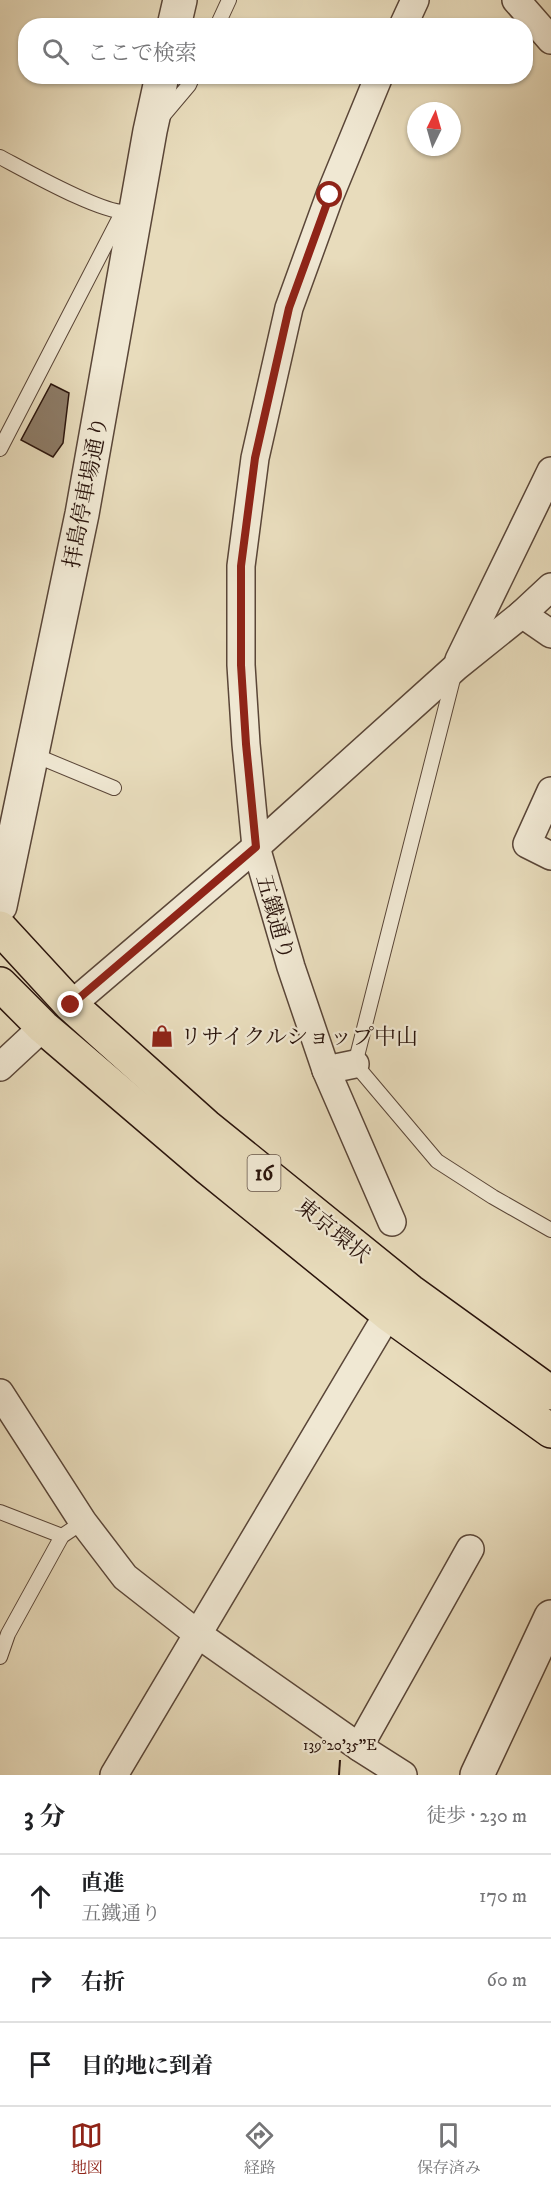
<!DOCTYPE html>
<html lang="ja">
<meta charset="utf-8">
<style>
body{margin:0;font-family:"IM FELL DW Pica","Noto Serif JP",serif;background:#f6f6f6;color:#202124}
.compass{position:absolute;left:407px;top:102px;width:54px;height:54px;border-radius:50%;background:#fff;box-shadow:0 2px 4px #0004;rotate:5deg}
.stop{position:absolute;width:18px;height:18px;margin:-14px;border:4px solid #8f2418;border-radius:50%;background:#fff}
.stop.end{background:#8f2418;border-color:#fff;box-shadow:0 2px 6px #0008}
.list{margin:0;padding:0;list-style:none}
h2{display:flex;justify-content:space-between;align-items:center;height:78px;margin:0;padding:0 24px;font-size:26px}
h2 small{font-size:20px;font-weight:400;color:#757577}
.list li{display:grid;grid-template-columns:39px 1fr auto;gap:18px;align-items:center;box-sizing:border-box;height:84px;padding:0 24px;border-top:2px solid #e0e0e0}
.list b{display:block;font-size:22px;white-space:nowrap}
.list p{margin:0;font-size:20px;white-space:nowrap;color:#757577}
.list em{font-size:20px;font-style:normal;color:#757577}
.icon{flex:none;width:33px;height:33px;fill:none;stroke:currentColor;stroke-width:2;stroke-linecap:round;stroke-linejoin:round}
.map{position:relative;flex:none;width:551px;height:1775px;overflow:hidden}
.search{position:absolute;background:#fff;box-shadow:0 2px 4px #0004;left:18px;right:18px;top:18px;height:66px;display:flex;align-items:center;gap:15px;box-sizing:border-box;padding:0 21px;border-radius:24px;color:#757577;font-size:22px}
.sheet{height:330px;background:#fff}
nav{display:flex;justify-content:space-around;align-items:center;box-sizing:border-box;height:84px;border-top:2px solid #e0e0e0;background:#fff;font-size:16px;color:#757577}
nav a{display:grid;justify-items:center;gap:3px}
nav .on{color:#8f2418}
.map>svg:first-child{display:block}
.building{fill:#8d7c68;stroke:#2a140c;stroke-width:1.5}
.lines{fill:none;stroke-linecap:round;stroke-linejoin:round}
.service-casing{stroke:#5a4638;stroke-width:16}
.minor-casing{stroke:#5a4638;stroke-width:30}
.tertiary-casing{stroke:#5a4638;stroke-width:36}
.trunk-casing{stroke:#2a140c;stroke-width:36}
.service{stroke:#f0e8d3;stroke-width:14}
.minor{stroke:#f0e8d3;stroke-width:27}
.tertiary{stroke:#f0e8d3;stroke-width:33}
.trunk{stroke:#e8dcbc;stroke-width:33}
.route{stroke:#8f2418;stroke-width:8}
.ticks{fill:none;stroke:#2a140c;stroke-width:2}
.labels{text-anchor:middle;stroke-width:4.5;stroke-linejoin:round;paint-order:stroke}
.shield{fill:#f0e8d3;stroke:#655448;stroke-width:1.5}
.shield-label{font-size:21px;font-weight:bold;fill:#2a140c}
.street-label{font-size:22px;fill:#2a140c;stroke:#f0e8d3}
.poi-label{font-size:22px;fill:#2a140c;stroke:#f0e8d3;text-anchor:start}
.ticks-label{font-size:15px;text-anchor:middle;fill:#2a140c;stroke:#f0e8d3;stroke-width:4.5;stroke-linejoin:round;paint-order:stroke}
</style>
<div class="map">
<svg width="551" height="1775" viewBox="0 0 551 1775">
<rect width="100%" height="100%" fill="#e8dcbc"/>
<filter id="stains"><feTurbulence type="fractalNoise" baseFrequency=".00333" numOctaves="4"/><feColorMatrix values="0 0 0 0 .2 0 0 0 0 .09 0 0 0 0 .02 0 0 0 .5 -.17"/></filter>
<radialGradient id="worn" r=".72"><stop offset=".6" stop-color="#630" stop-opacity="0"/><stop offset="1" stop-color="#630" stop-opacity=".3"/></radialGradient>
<!-- building -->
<polygon class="building" points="51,384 69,393 63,443 53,457 21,440"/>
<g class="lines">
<!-- service casing -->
<g class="service-casing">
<g id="service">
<polyline points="217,26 229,0"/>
<polyline points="162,117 189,85 193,76"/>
<path d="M0 157C23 169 109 218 129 211"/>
<polyline points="0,449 122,213"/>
<polyline points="454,675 355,1064 437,1161 493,1197 551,1230"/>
<polyline points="32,754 114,788"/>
<polyline points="0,1512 62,1536"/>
<polyline points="0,1657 8,1634 62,1536 83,1522"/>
</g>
</g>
<!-- minor casing -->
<g class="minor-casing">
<g id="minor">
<polyline points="516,0 551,40"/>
<polyline points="403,26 415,0"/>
<polyline points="379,76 330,195 289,308 255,458 241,566 241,665 246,744 256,847 291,967 326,1070 392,1222"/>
<polyline points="522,614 551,634"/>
<polyline points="459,660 551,471"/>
<polyline points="551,791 527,844 551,856"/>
<polyline points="71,1005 256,847 456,667 522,614 551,587"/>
<polyline points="0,1067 43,1027"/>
<polyline points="326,1070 355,1064"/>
<polyline points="0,1393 83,1522 125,1577 199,1635 359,1747 403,1775"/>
<polyline points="359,1747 470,1549"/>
<polyline points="114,1775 388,1314"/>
</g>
</g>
<!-- tertiary casing -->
<g class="tertiary-casing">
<g id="tertiary">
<polyline points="174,26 180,0"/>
<polyline points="0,906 82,514 150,131 162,76"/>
<polyline points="477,1775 551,1617"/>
</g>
</g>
<!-- trunk casing -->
<g class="trunk-casing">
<g id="trunk">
<polyline points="0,928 71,1005 206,1126 410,1291 551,1393"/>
<polyline points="0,984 43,1027 208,1168 388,1314 551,1431"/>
</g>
</g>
<!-- service -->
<use href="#service" class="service"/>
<!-- minor -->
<use href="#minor" class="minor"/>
<!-- tertiary -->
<use href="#tertiary" class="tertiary"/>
<!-- trunk -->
<use href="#trunk" class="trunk"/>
</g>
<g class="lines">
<!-- route -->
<polyline class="route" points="71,1005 256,847 246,744 241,665 241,566 255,458 289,308 330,195"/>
</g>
<!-- ticks -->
<path class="ticks" d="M339 1775 340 1760"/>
<!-- icons -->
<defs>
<g id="shop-bare" transform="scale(1.8)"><path d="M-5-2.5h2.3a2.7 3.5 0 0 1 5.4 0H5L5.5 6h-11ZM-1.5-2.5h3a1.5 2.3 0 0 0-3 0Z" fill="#8f2418" stroke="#f0e8d3" stroke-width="2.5" paint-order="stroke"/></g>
</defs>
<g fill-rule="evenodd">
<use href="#shop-bare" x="162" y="1036"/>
</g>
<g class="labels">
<!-- shield labels -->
<rect class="shield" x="247.5" y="1155" width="33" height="36" rx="4.5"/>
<g class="shield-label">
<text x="264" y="1180">16</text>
</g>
<!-- street labels -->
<g class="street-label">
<text transform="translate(85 492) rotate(-79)" y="8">拝島停車場通り</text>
<text transform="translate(276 917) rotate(74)" y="8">五鐵通り</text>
<text transform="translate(334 1230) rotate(39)" y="8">東京環状</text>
</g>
<!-- poi labels -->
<g class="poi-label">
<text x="180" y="1044">リサイクルショップ中山</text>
</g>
</g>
<g class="ticks-label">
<text x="340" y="1750">139°20'35"E</text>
</g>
<rect width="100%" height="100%" filter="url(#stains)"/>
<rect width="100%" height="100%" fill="url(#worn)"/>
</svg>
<svg class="compass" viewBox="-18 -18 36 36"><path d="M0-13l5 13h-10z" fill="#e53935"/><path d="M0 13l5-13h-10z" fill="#757577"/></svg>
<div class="stop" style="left:330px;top:195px"></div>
<div class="stop end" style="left:71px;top:1005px"></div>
<div class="search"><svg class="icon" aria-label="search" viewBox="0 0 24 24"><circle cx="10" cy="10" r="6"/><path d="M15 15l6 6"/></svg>ここで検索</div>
</div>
<section class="sheet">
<h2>3 分<small>徒歩 · 230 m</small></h2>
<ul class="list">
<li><svg class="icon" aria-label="ahead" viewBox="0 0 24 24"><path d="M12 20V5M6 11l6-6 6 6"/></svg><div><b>直進</b><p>五鐵通り</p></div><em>170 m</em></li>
<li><svg class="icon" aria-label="right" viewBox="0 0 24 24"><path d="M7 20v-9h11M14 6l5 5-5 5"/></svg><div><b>右折</b></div><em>60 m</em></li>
<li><svg class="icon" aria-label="arrive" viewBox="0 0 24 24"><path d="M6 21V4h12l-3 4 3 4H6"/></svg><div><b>目的地に到着</b></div></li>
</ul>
</section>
<nav>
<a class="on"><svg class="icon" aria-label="map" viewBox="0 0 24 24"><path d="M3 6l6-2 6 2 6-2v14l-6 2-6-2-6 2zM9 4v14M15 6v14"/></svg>地図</a>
<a><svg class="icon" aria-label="directions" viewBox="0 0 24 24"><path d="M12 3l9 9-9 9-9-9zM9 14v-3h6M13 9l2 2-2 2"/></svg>経路</a>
<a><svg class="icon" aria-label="saved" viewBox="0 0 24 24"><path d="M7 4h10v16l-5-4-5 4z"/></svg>保存済み</a>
</nav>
